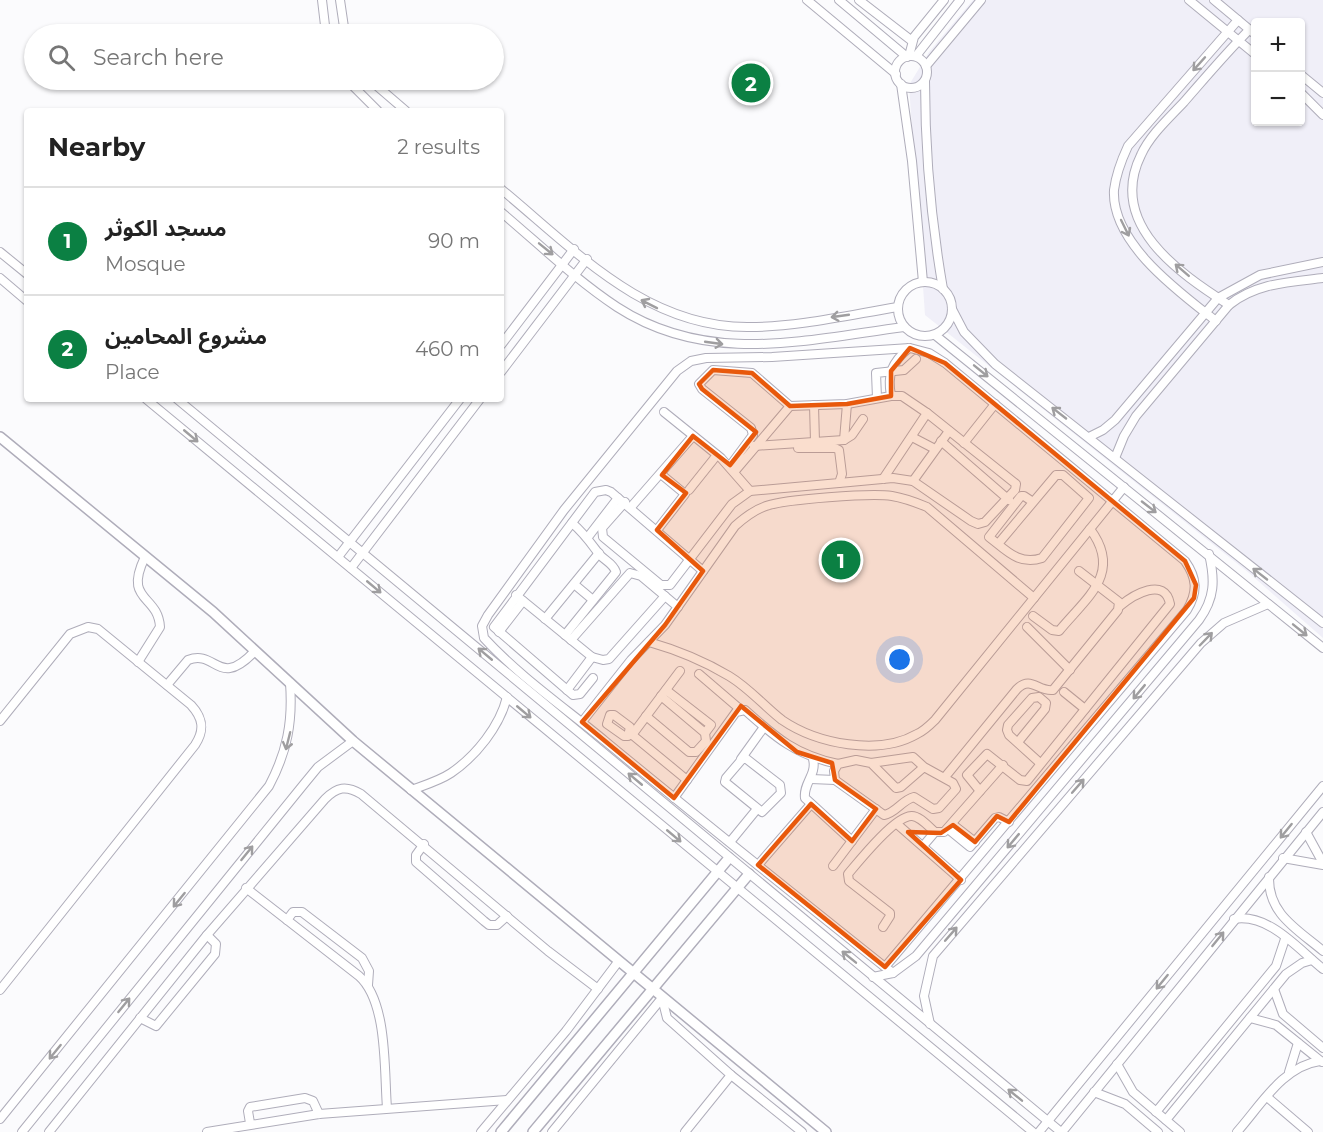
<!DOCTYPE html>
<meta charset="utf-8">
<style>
body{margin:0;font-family:Montserrat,"Noto Sans Arabic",sans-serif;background:#f2f2f2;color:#222}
.controls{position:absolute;right:18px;top:18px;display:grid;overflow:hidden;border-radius:6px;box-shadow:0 2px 4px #0004}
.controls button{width:54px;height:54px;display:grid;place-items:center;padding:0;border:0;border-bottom:2px solid #e0e0e0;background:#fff;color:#222;font:30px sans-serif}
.you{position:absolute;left:900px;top:660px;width:21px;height:21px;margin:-15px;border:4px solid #fff;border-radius:50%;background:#1a73e8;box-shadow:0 0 0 9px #1a73e833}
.badge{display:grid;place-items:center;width:39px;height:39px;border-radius:50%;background:#0b8043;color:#fff;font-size:20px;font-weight:700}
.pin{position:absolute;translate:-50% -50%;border:3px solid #fff;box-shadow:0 2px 6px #0006}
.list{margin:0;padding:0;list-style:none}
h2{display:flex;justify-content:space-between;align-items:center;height:78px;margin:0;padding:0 24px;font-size:26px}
h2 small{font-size:20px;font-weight:400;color:#767676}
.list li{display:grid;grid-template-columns:39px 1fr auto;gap:18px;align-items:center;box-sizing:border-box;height:108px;padding:0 24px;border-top:2px solid #e0e0e0}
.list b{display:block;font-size:22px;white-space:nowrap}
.list p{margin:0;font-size:20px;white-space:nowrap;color:#767676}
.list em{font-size:20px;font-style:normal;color:#767676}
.icon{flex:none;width:33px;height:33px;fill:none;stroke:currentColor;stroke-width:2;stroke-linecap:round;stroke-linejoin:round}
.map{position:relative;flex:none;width:1323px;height:1132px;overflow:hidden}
.search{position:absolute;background:#fff;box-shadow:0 2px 4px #0004;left:24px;top:24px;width:480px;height:66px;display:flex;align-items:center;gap:15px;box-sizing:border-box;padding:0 21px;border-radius:33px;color:#767676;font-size:22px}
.panel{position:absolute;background:#fff;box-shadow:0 2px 4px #0004;left:24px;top:108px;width:480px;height:294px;border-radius:6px}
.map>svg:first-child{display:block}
.built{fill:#f0eff8;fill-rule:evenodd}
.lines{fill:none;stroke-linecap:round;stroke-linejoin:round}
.minor-casing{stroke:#afadba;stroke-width:10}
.tertiary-casing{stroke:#afadba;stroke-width:12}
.minor{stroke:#fff;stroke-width:8}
.tertiary{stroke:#fff;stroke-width:9}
.oneway{stroke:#9f9ea0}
.marked{fill:#e8590c;fill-opacity:0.2;stroke:#e8590c;stroke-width:4.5;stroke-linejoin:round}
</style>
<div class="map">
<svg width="1323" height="1132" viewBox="0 0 1323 1132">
<rect width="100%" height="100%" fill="#fbfbfd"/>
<!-- built -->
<path class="built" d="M973 0H1323V638L1249 573 925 315 909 85 929 52ZM1256 22H1300V122H1256Z"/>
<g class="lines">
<!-- minor casing -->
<g class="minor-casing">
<g id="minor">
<polyline points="322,0 326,34"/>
<polyline points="340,0 345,34"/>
<polyline points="807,0 896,74"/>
<polyline points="839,0 907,57"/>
<polyline points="859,0 912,41"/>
<polyline points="1189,0 1256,55"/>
<polyline points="1214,0 1256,35"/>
<polyline points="909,56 914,37 944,0"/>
<polyline points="916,56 960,0"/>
<circle cx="911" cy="72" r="16"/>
<polyline points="926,66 981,0"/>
<polyline points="1300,74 1323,93"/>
<polyline points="347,80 378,111"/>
<polyline points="370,80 406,111"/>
<path d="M925 81C925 150 931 220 943 289"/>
<polyline points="901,84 912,161 923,282"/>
<polyline points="1300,92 1323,115"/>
<path d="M501 189C575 250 646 328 749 327 798 327 849 315 898 307"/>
<path d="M501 212C539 244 576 280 617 307 708 366 805 340 904 327"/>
<polyline points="0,252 27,274"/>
<polyline points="0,278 27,301"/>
<circle cx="925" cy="309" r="27"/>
<path d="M1229 305C1179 273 1107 224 1141 155 1150 135 1169 118 1184 102 1205 78 1226 53 1249 30"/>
<polyline points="952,309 964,332 995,364 1323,623"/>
<path d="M1216 321C1179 292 1111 243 1114 190 1116 174 1121 161 1128 146L1238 20"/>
<polyline points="935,335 1323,648"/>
<polyline points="501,345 574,249"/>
<polyline points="501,372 587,259"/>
<path d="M891 396C887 374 892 362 909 348"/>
<polyline points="877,398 876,373 904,370 916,359"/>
<polyline points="146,399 1033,1132"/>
<polyline points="177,399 1061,1132"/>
<polyline points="814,405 815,442"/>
<polyline points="790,406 847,404 891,396 902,396 927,413 883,479"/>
<polyline points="664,412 721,458 750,491"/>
<polyline points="912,437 935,449"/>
<polyline points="1089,437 1103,430 1115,420 1218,298 1260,275 1323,262"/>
<polyline points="844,440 847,404"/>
<polyline points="941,441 1009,500"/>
<polyline points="964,443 995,404"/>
<polyline points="754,446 844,440 852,435 863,419"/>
<path d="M1115 458 1124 436 1136 416 1229 305C1256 283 1290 282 1323 278"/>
<polyline points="730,466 753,435 751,428 702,389 699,384 713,370 752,373 790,406 735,471"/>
<polyline points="913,481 949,431"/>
<polyline points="839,483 893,478 913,481 971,521 978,524 985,522 1015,490 1016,484 927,413"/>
<polyline points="689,490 717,455"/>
<polyline points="625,502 602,528 603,537 661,585 670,585 732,504 750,491 839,483 842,474 839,450 835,448 798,448"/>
<polyline points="631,507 693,436"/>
<polyline points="657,530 685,494 662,475"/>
<polyline points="588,537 618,498"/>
<path d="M998 544 1056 475H1063L1089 498 1042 558C1019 566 1006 550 989 537L1021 496H1024L1033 502"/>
<polyline points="338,557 460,399"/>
<polyline points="351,568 480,399"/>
<polyline points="574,584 593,600"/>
<polyline points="516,595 592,657 603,660 609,659 665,596"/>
<path d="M1033 616 1052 630 1059 631C1087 597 1123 573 1090 529"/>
<polyline points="545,619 599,553"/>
<polyline points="1027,627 1070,670"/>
<polyline points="499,632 523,601"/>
<path d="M565 635 616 572C613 563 605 561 599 554 590 542 584 533 572 523"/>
<polyline points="571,640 630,573 641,576 678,607"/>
<path d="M649 642C677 650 704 661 729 676 749 688 764 706 782 720 817 744 879 756 917 734 924 731 930 725 935 720L1124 487"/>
<path d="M138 662 160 627C158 594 123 602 145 557"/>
<polyline points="699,674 741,710"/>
<polyline points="593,678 580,694 573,695 494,627 595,492 606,490 611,492 703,571"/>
<path d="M167 685 188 660C217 649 218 690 255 651"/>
<polyline points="567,690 592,657"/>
<polyline points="666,690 711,725 705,733"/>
<polyline points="1064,692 1085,709"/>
<polygon points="610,715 614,715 630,727 628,736 624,736 607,724"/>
<polyline points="646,716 689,752 696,752 706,741 705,733 661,696"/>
<path d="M0 721 70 634 88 627 98 629 191 705C203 718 205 730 195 745L0 990"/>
<path d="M582 722 631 660 665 625 735 526C744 518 754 510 766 506 786 499 871 493 892 496 904 498 915 502 927 507L1034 598"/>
<polyline points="630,733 687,780"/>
<polyline points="632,735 680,671"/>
<polyline points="1018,742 1045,709 1046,703 1039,697 1032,698 1008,725 1007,730 1009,735 1040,763"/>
<polygon points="744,757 780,785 781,793 762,812 725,782 726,778"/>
<polyline points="741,759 764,727"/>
<path d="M813 759C817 775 803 783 805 798L852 841"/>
<path d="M871 763 856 760 838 764 834 771 835 780 884 815C896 813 902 800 914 797L933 809 939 808 956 789 953 783 924 767 913 757 871 763 896 788 901 787 924 767"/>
<path d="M945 777 1017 689C1031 675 1038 692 1053 690L1118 610 1119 602 1079 571"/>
<polyline points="811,779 835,780"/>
<path d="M411 790C425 785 439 781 451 773 476 756 500 726 507 697"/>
<path d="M980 791 967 775 987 754 1020 780 1027 781 1170 604C1165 576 1133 595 1120 606"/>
<path d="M674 798 736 712 745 710C776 738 796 755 838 764"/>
<polyline points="897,824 961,880"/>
<polyline points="952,824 975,842"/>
<polyline points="948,829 970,847 995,818 999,817 1009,822"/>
<polyline points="1306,832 1323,863"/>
<polyline points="730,842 757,809"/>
<polyline points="424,844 416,855 416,862 484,921 489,925 497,925 507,916"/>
<polyline points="923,846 935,832"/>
<polyline points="1283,858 1323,865"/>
<polyline points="758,865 811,804"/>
<polyline points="833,866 876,809"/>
<path d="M1269 877C1268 914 1297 929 1323 951"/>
<path d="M246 888 359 976C388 1002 384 1071 387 1108"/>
<path d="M1234 919C1269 913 1298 949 1323 969"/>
<polyline points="287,920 293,912 302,912 362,958 369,971 368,985"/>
<path d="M883 927 890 916V913L849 881 848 874C859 861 894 817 911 816 919 815 929 827 935 832H944L1003 765"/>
<path d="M885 967 1187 610C1198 592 1197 578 1185 561L945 363 929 353 910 348 772 357 706 358 691 361 677 371 564 510 488 615 482 626 484 638C519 676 565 708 605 741 698 818 791 892 885 967L893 973"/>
<path d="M873 977 893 973 916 956 1199 620C1215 598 1215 580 1209 554"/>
<polyline points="1274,989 1283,1014 1323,1048"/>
<polyline points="662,998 667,1018 731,1075 802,1132"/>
<polyline points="140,1018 156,1026 215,954 216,944 207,935"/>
<polyline points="1250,1018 1276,1025 1322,1062"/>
<polyline points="930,1024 924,996 933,956 1201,643 1224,623 1268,604"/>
<polyline points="1117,1064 1133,1092 1180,1132"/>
<polyline points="1289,1072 1298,1043"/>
<polyline points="1094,1092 1125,1104 1158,1132"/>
<polyline points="1267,1097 1308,1132"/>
<polyline points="1156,1112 1276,966 1285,939"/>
<path d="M0 1119 269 786C287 752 293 722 290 683"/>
<polyline points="1166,1120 1286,974 1302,963 1312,960"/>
<polyline points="250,1123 248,1111 250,1107 305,1098 313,1101 319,1114"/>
<polyline points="22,1132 304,784 318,767 353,741"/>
<path d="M49 1132 207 935 325 799C337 787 346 785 361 794L548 951 598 989"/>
<polyline points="207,1132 319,1114 507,1100"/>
<polyline points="481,1132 566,1031 618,962"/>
<polyline points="552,1132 662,998"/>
<polyline points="685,1132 731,1075"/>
<polyline points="1039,1132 1323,786"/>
<polyline points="1062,1132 1323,812"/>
<path d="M1237 1132C1261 1105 1283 1066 1320 1061"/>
</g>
</g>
<!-- tertiary casing -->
<g class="tertiary-casing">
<g id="tertiary">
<polyline points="0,437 213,612 353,741 826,1132"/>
<polyline points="501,1132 729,858"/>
<polyline points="533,1132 749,874"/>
</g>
</g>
<!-- minor -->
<use href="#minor" class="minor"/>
<!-- tertiary -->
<use href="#tertiary" class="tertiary"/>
</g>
<!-- one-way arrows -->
<defs><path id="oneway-shaft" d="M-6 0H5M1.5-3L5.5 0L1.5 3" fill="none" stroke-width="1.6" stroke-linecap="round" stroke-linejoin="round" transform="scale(1.5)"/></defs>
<g class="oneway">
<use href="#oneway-shaft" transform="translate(1199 64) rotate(132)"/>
<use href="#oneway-shaft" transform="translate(1125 228) rotate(64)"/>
<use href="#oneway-shaft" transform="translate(546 249) rotate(39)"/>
<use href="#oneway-shaft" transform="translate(1182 270) rotate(-139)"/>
<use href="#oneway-shaft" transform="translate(649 304) rotate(-153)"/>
<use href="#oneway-shaft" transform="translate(840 316) rotate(172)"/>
<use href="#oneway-shaft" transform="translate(714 343) rotate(8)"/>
<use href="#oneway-shaft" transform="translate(981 371) rotate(39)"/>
<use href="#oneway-shaft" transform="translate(1059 413) rotate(-142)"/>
<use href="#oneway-shaft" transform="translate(191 436) rotate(40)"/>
<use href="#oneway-shaft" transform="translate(1149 507) rotate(38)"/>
<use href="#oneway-shaft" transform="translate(1260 574) rotate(-142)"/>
<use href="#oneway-shaft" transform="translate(374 587) rotate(40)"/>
<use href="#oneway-shaft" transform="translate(1300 630) rotate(39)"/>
<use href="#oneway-shaft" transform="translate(1206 639) rotate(-46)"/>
<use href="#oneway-shaft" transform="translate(485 654) rotate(-140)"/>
<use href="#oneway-shaft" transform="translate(1139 692) rotate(130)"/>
<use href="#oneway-shaft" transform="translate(524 712) rotate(40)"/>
<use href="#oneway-shaft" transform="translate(288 741) rotate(104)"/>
<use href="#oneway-shaft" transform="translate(635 779) rotate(-140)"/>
<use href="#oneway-shaft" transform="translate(1078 786) rotate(-49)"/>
<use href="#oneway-shaft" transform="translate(1286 831) rotate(129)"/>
<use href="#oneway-shaft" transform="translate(674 836) rotate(40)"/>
<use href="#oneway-shaft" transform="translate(1013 841) rotate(130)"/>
<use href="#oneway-shaft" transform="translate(247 853) rotate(-51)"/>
<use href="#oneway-shaft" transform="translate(179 900) rotate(129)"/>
<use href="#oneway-shaft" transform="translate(951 934) rotate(-49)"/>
<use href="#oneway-shaft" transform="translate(1218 939) rotate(-51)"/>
<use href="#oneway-shaft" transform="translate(849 957) rotate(-141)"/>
<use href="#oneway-shaft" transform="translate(1162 982) rotate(129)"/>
<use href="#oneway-shaft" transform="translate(124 1005) rotate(-51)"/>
<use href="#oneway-shaft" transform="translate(55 1052) rotate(129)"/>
<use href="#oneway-shaft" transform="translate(1015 1095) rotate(-141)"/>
</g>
<!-- marked area -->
<path class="marked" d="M910 348 945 363 1185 561 1196 585 1194 598 1009 822 997 816 975 842 953 825 941 833 908 832 961 880 885 967 758 865 811 804 852 841 876 809 835 780 832 763 797 752 741 706 674 798 582 722 665 625 703 571 657 530 686 493 662 475 693 436 730 465 756 432 702 389 699 384 713 370 752 373 790 406 847 404 891 396V371Z"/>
</svg>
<div class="controls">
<button>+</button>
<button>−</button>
</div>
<div class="you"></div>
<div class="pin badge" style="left:841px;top:560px">1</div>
<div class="pin badge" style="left:751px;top:83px">2</div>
<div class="search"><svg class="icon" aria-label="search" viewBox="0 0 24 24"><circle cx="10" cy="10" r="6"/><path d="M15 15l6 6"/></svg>Search here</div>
<section class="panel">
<h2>Nearby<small>2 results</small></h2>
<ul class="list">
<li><span class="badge">1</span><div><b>مسجد الكوثر</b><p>Mosque</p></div><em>90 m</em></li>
<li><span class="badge">2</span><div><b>مشروع المحامين</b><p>Place</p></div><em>460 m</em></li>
</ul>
</section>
</div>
